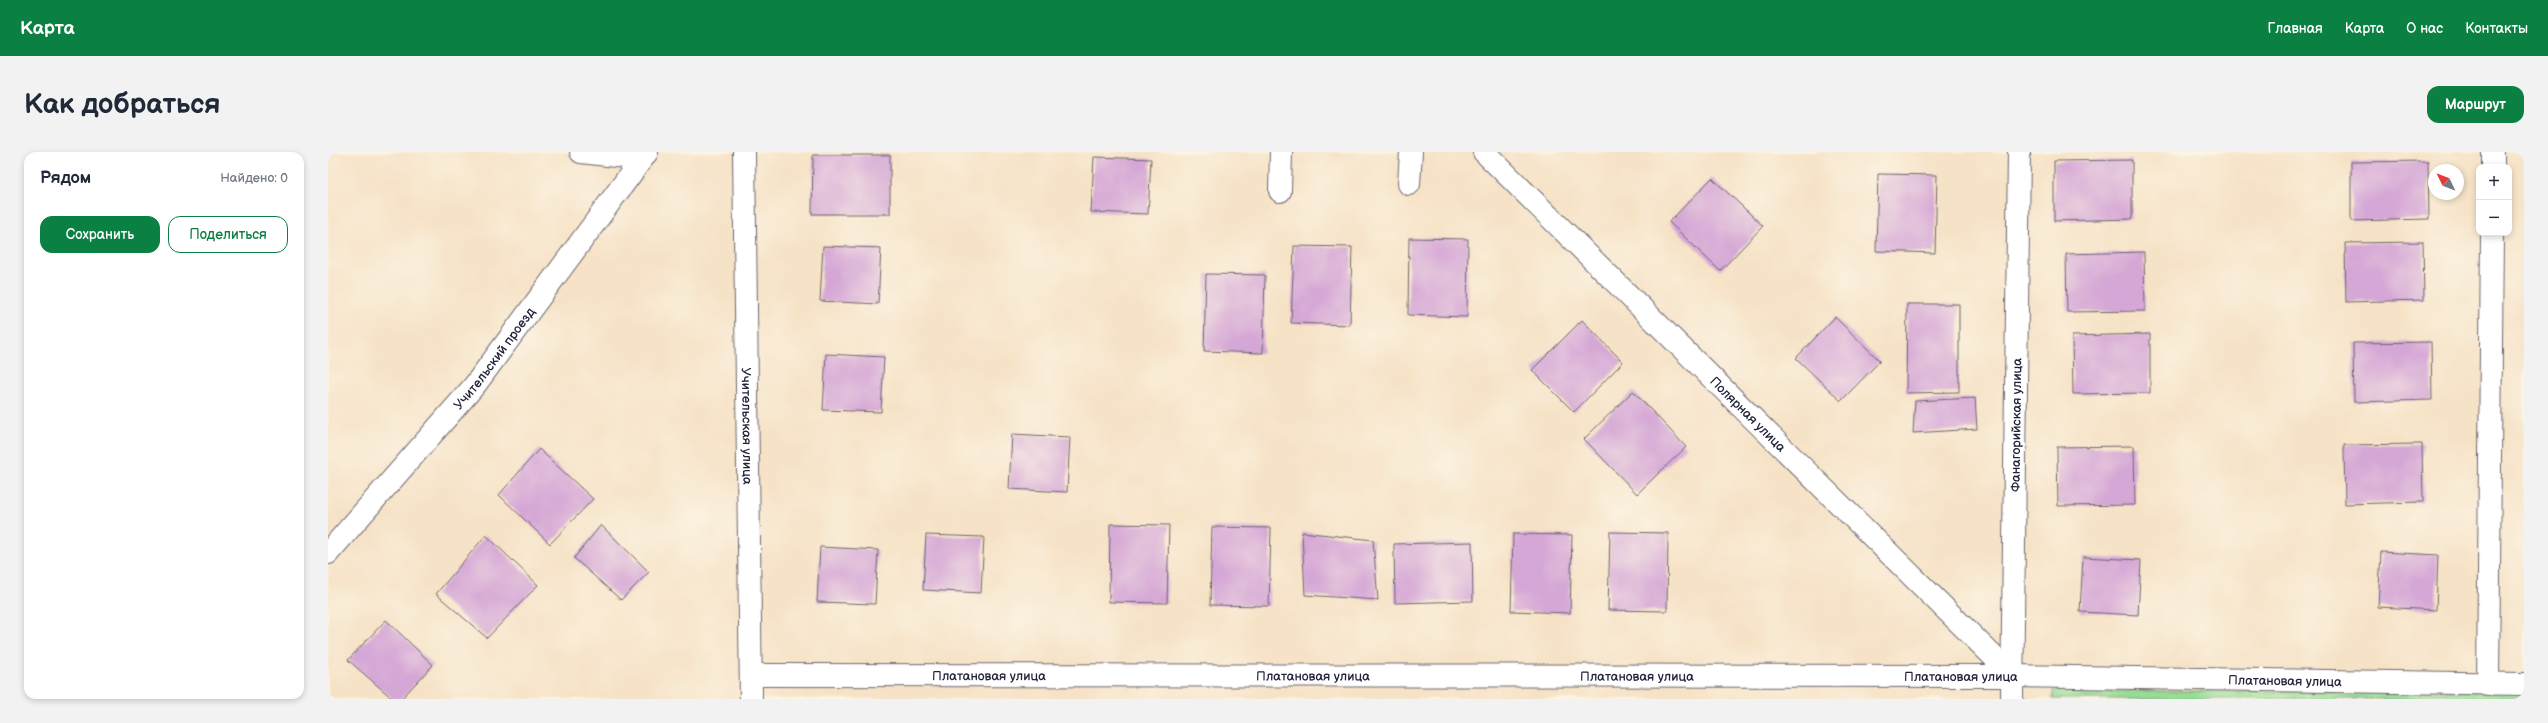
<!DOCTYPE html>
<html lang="ru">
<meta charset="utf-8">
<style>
body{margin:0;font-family:"Balsamiq Sans",sans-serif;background:#f2f2f3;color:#1f2937}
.controls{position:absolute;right:12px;top:12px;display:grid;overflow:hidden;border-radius:8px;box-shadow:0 2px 6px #0003}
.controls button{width:36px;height:36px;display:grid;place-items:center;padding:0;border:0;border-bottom:1px solid #e0e1e3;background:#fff;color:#1f2937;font:20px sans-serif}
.compass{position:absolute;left:2100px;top:12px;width:36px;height:36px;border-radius:50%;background:#fff;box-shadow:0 2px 6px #0003;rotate:313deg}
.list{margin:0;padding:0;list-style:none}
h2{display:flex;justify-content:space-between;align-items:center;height:52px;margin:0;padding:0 16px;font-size:17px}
h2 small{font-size:13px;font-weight:400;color:#747a83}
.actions{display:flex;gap:8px;padding:12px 16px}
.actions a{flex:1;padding:9px 0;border:1px solid #0b8043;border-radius:12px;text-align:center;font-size:14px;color:#0b8043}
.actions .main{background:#0b8043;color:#fff}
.map{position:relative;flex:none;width:2196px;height:547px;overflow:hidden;border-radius:12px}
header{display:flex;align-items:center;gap:24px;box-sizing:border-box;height:56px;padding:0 20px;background:#0b8043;color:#fff}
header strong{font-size:19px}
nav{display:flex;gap:22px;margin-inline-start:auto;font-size:14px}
.intro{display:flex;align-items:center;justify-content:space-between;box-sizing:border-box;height:96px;padding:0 24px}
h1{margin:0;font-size:28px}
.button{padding:10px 18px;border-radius:12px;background:#0b8043;color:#fff;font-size:14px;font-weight:700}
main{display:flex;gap:24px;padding:0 24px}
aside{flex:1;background:#fff;border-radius:12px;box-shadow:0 2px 6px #0003}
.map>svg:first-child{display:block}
.green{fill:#98dd96;stroke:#5d8068}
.building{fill:#d5a7d6}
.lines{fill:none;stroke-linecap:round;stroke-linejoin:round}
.minor-casing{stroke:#6c656c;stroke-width:24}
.minor{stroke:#fff;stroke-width:22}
.labels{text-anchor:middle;stroke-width:3;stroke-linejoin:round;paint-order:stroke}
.street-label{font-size:13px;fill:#22223b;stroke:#fcf5e5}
</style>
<header>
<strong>Карта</strong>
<nav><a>Главная</a><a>Карта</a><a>О нас</a><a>Контакты</a></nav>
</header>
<div class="intro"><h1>Как добраться</h1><a class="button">Маршрут</a></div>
<main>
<aside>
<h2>Рядом<small>Найдено: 0</small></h2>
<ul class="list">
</ul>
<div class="actions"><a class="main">Сохранить</a><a>Поделиться</a></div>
</aside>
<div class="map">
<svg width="2196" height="547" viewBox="0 0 2196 547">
<rect width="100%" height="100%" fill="#fcf5e5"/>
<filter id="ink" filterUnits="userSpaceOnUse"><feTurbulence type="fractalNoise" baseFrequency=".025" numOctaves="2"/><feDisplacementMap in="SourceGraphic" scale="8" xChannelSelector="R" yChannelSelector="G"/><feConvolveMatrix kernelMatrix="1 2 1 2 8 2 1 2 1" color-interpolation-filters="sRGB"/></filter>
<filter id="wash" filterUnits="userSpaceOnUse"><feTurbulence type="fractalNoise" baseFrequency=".012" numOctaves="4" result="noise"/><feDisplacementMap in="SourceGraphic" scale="16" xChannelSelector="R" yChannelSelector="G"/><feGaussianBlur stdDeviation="0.9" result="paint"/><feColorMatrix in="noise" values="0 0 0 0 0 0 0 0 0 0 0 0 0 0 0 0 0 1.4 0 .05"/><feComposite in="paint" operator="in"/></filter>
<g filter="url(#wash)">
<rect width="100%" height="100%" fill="#f6e2c6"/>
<!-- green -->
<rect class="green" x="1725" y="539" width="471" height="8"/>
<g id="blocks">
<!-- building -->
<g class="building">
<polygon points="485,3 562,3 562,62 484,62"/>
<polygon points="766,5 823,7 820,62 763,60"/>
<polygon points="1804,8 1804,67 1726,69 1726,9"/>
<polygon points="2100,9 2101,67 2023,69 2023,10"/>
<polygon points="1550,22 1609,23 1607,101 1548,99"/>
<polygon points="1384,26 1435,74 1392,119 1341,70"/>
<polygon points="1081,86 1140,87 1139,165 1080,163"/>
<polygon points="2095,90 2096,148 2018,150 2017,91"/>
<polygon points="495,94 553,96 550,152 492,149"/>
<polygon points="966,94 1024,95 1022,173 963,171"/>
<polygon points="1816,100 1817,159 1739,160 1738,102"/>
<polygon points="878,122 937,123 935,201 876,199"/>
<polygon points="1579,152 1631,152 1631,240 1578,241"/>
<polygon points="1507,165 1552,209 1513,249 1468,206"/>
<polygon points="1254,168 1295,210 1246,260 1204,218"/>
<polygon points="1822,182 1822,241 1745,242 1744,184"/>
<polygon points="2103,190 2104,248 2026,250 2025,191"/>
<polygon points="498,202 556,205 553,260 495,258"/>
<polygon points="1305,239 1358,295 1309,342 1256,287"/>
<polygon points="1647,246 1649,277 1585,281 1587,249"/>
<polygon points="684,282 742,285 739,340 681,337"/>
<polygon points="2094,292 2095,350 2017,352 2016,293"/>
<polygon points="1806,294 1807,353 1730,354 1729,295"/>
<polygon points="211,297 265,347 222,392 171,343"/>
<polygon points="782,372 841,373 839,451 781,450"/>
<polygon points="273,373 321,420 293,448 246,406"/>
<polygon points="884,375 943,376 941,454 882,453"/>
<polygon points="974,380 1045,388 1050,448 977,443"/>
<polygon points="1282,380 1340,381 1339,459 1280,458"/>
<polygon points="1185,382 1244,383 1242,461 1183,459"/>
<polygon points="158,383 210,433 159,486 108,442"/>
<polygon points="598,383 656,385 653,441 595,438"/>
<polygon points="1144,390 1145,449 1067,451 1066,392"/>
<polygon points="492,395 550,398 547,452 489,450"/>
<polygon points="2053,400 2110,403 2108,458 2050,455"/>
<polygon points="1755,405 1813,408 1810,463 1752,460"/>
<polygon points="58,468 105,513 73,547 65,547 20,508"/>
</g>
</g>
</g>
<g filter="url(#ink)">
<use href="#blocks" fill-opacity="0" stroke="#6c656c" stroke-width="1"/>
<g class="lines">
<!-- minor casing -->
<g class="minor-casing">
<g id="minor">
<polyline points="253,0 314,7"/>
<path id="s1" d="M416 0 423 547"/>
<path id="s2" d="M1156 0 1685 524"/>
<polyline points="2165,15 2165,0"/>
<polyline points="1081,32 1083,0"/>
<polyline points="952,39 953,0"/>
<path id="s3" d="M0 401 147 233 319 0"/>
<path id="s4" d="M423 523 1685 524 2196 532"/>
<polyline points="2160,533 2164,81"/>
<path id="s5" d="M1684 547 1691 0"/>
</g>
</g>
<!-- minor -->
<use href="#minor" class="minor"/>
</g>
</g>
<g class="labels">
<!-- street labels -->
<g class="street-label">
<text dy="5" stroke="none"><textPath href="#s3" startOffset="256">Учительский проезд</textPath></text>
<text dy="5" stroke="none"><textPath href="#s2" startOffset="372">Полярная улица</textPath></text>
<text dy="5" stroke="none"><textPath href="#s1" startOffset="274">Учительская улица</textPath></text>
<text dy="5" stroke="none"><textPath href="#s5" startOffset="274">Фанагорийская улица</textPath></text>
<text dy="5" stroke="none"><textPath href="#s4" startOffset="238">Платановая улица</textPath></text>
<text dy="5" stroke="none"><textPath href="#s4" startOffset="562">Платановая улица</textPath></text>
<text dy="5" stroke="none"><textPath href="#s4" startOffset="886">Платановая улица</textPath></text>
<text dy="5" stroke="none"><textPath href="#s4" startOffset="1210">Платановая улица</textPath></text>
<text dy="5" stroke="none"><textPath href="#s4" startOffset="1534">Платановая улица</textPath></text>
</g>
</g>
</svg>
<div class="controls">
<button>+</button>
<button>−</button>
</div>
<svg class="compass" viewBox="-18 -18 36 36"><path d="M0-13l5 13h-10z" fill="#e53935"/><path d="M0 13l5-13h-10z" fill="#747a83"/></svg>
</div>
</main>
